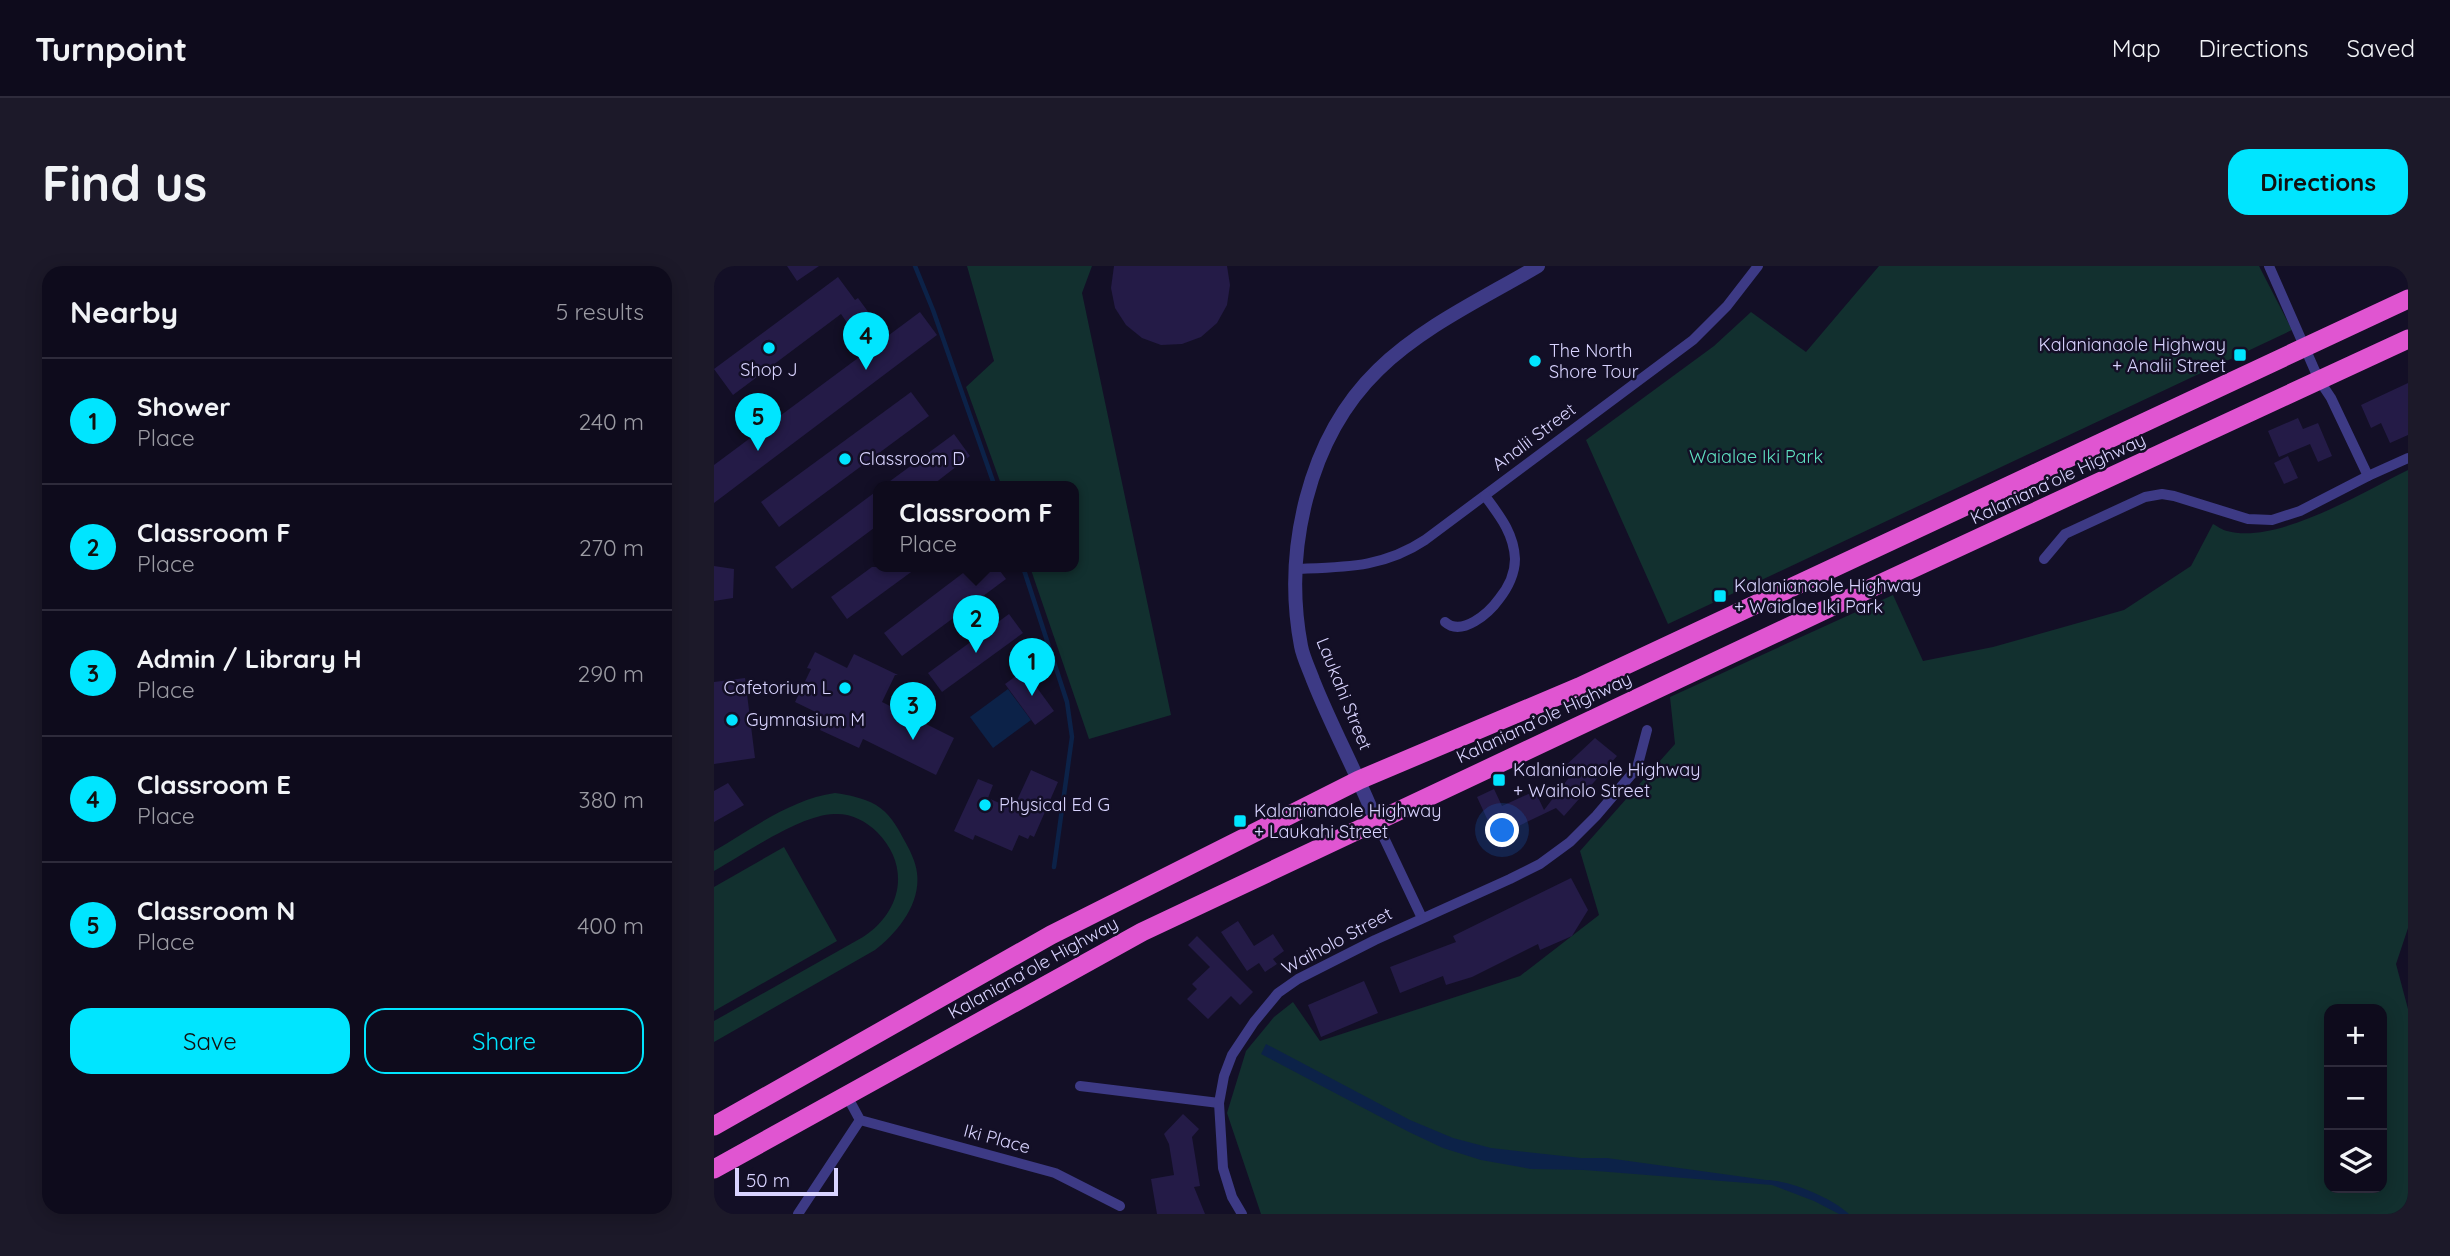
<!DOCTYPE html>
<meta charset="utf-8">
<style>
body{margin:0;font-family:Quicksand,sans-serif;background:#1c1929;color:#f1f3f6}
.controls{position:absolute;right:21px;bottom:21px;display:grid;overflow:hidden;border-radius:14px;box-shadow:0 4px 18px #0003}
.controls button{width:63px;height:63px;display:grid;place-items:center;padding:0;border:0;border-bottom:2px solid #2e2b3b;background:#0e0b1c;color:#f1f3f6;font:35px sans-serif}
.scale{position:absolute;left:21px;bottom:18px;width:103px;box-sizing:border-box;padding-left:7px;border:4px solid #d9d4ff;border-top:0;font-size:19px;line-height:24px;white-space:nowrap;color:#d9d4ff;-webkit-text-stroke:5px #130f26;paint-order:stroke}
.you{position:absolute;left:789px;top:565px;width:24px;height:24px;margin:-18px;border:5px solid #fff;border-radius:50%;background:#1a73e8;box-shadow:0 0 0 10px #1a73e833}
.badge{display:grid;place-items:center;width:46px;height:46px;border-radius:50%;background:#00e5ff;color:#111;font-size:23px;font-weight:700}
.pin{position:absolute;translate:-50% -58px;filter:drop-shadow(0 2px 4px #0008)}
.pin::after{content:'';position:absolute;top:37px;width:24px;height:21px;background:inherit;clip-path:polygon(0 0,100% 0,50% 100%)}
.popup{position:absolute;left:159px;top:215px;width:206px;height:91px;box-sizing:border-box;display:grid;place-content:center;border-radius:14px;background:#0e0b1c;filter:drop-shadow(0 2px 5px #0005);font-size:23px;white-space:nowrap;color:#9b9ba3}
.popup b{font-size:26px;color:#f1f3f6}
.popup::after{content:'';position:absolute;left:50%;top:100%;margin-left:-14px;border:14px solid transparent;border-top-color:#0e0b1c}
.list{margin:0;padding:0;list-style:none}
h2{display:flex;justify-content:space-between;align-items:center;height:91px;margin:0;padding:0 28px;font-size:30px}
h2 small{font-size:23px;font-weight:400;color:#9b9ba3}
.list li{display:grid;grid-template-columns:46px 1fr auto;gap:21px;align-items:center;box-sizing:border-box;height:126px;padding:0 28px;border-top:2px solid #2e2b3b}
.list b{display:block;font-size:26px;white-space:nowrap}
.list p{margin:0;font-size:23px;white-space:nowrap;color:#9b9ba3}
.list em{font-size:23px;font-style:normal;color:#9b9ba3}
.actions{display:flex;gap:14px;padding:21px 28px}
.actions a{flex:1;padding:16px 0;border:2px solid #00e5ff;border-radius:21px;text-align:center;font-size:24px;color:#00e5ff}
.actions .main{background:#00e5ff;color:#111}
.icon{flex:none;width:38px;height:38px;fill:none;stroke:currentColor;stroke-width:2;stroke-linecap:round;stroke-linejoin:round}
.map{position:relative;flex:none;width:1694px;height:948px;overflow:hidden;border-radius:21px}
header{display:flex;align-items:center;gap:42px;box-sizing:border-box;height:98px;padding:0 35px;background:#0e0b1c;border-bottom:2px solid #2e2b3b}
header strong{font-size:33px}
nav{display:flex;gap:38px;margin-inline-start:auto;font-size:24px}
.intro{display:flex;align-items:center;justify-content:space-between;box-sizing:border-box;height:168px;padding:0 42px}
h1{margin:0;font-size:49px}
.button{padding:18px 32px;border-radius:21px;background:#00e5ff;color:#111;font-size:24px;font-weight:700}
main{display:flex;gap:42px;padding:0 42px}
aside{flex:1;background:#0e0b1c;border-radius:21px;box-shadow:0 4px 18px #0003}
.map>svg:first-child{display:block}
.green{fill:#12302f;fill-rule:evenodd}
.water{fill:#0c2248}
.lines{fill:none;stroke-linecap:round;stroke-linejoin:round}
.stream{stroke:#0c2248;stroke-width:4.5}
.building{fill:#241b47}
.minor{stroke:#3d3a85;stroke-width:10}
.tertiary{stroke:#3d3a85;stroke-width:14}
.trunk{stroke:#e055d1;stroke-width:19}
.poi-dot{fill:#00e5ff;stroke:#130f26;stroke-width:2.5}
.labels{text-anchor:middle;stroke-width:5;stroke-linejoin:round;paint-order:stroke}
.poi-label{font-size:18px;fill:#d9d4ff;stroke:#130f26;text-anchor:start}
.street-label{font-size:18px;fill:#d9d4ff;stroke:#130f26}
.park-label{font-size:18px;fill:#5fe0c0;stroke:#130f26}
</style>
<header>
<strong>Turnpoint</strong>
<nav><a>Map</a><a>Directions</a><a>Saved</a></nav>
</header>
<div class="intro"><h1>Find us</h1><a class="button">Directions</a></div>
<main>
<aside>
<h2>Nearby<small>5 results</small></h2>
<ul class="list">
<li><span class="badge">1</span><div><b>Shower</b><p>Place</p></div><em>240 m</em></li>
<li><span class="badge">2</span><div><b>Classroom F</b><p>Place</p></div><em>270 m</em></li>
<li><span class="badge">3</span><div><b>Admin / Library H</b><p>Place</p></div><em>290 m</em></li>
<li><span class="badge">4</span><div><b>Classroom E</b><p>Place</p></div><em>380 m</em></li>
<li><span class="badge">5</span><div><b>Classroom N</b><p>Place</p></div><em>400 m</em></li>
</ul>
<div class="actions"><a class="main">Save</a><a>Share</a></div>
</aside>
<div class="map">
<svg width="1694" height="948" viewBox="0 0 1694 948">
<rect width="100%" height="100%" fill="#130f26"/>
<!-- green -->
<g class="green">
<polygon points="253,0 378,0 368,27 457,449 375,473 316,301 360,301 360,221 288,221 252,121 280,95"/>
<polygon points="1165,0 1545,0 1578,64 954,358 872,174 1000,80 1037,46 1092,86"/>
<path d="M1694 204V662L1682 698 1694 743V948H547L513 847 532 785 560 751 579 736 606 775 806 710 885 649 866 585 961 478 956 431 1179 329 1209 395 1279 381 1410 344 1477 300 1499 258C1503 260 1508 264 1513 265 1563 279 1649 226 1694 204ZM1615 743H1668V922H1615Z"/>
<path d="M121 527C135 529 150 532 162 539 175 547 183 560 189 572 195 582 202 596 203 607 207 638 183 667 161 684L0 776V755L149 671C188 646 197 600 163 566 152 555 137 547 120 548 86 549 32 587 0 605V585C38 563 77 533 121 527Z"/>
<polygon points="70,581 123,675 0,745 0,621"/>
</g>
<!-- water -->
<g class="water">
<polygon points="294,423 317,454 279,482 256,451"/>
<path d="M552 778 696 854 739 872 777 882 867 892H893L1052 914C1076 914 1118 932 1135 948H1125L1100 935 1058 919 870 904 817 903 767 894 729 882 695 866 547 788Z"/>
</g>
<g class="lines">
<!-- stream -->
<g class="stream">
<polyline points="201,0 219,44 281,221"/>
<polyline points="309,301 353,436 358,471 340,601"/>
</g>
</g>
<!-- building -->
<g class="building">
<polygon points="73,0 105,0 83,15"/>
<polygon points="400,0 513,0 516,19 513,39 503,57 487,71 468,78 447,79 428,72 412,59 401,42 397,22"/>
<polygon points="124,11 141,34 144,32 155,47 136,61 127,48 19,129 0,103"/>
<polygon points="206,46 223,69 0,237 0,199"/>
<polygon points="1694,117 1694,169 1676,177 1667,157 1657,162 1647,139"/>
<polygon points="197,126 215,150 65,261 47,236"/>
<polygon points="1584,152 1589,163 1604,157 1618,190 1604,196 1596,178 1565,191 1554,165"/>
<polygon points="240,168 256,190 216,221 168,221"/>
<polygon points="1574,190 1584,212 1570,218 1560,197"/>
<polygon points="164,224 164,259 78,323 61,301"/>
<polygon points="0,300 20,303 19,332 0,335"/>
<polygon points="158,301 204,301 133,353 117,331"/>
<polygon points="257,301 283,301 292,313 188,390 170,367"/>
<polygon points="295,348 309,367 228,426 214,407"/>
<polygon points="101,386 133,402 140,388 184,409 181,409 168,436 240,472 222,509 149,473 145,482 106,464 112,451 81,436 97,403 93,402"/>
<polygon points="310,404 340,445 321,459 291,418"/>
<polygon points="31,412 41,492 0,498 0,416"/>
<polygon points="881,472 903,490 850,550 842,542 794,565 799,577 787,583 763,531 780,523 788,540 821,525 830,544 857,509 848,503"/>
<polygon points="317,504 344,516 320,571 316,569 314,573 305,569 298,585 261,569 259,574 240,565 264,513 279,519 274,532 299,543"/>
<polygon points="14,517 30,539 0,556 0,525"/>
<polygon points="857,612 874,644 858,670 826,684 824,678 758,711 732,719 729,710 686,727 676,701 742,676 739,670"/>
<polygon points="524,655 540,680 559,668 570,685 559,693 563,698 551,706 545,697 533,705 507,666"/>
<polygon points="483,670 539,726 526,739 517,730 494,753 473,733 483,723 478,718 496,701 474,679"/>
<polygon points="650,715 664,747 607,771 594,739"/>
<polygon points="469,848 485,863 478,871 486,920 480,921 491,948 443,948 437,913 460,909 455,878 450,868"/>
</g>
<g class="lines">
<!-- minor -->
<g class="minor">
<polyline points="1555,0 1605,114 1617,132 1654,210"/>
<polyline points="1330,293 1351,268 1431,231 1448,228 1460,230 1534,253 1558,254 1586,245 1654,210 1694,192"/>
<path d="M581 303C630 301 669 302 711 274L979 74 1013 40 1044 0"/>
<path d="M731 356C748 371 775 347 785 333 794 322 801 307 801 293 800 267 785 249 771 230"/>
<polyline points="662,555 708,652"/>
<polyline points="366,820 505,837"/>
<polyline points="133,830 146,854 341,907 406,940"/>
<polyline points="84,948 146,854"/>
<polyline points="528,948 518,931 509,902 505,837 510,810 518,789 540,756 564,727 584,713 661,674 796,613 826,598 856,576 882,550 923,502 933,464"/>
</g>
<!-- tertiary -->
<path class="tertiary" d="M662 555C643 507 618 462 599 414 595 403 589 391 587 380 569 285 594 172 664 104 709 60 770 32 824 0"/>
<!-- trunk -->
<g class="trunk">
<polyline points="0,860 337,669 645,514 865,421 1694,33"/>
<polyline points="0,903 428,666 1172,315 1694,73"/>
</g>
</g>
<!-- markers -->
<g class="poi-dot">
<circle cx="55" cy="82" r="7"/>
<rect x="1519" y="82" width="14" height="14" rx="3.5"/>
<circle cx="821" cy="95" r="7"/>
<circle cx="131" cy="193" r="7"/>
<rect x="999" y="323" width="14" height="14" rx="3.5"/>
<circle cx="131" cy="422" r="7"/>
<circle cx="18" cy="454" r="7"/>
<rect x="778" y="507" width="14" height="14" rx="3.5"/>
<circle cx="271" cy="539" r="7"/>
<rect x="519" y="548" width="14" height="14" rx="3.5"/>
</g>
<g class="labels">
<!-- poi labels -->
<g class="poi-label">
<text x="1512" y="85" text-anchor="end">Kalanianaole Highway<tspan x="1512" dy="21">+ Analii Street</tspan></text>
<text x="835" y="91">The North<tspan x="835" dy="21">Shore Tour</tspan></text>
<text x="55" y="110" text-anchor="middle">Shop J</text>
<text x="145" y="199">Classroom D</text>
<text x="1020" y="326">Kalanianaole Highway<tspan x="1020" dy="21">+ Waialae Iki Park</tspan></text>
<text x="117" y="428" text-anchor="end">Cafetorium L</text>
<text x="32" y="460">Gymnasium M</text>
<text x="799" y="510">Kalanianaole Highway<tspan x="799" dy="21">+ Waiholo Street</tspan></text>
<text x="285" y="545">Physical Ed G</text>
<text x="540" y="551">Kalanianaole Highway<tspan x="540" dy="21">+ Laukahi Street</tspan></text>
</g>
<!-- street labels -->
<g class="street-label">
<text transform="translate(820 171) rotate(-37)" y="6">Analii Street</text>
<text transform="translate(1344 213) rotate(-25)" y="6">Kalaniana’ole Highway</text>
<text transform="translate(630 428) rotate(68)" y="6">Laukahi Street</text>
<text transform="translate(830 452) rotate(-25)" y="6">Kalaniana’ole Highway</text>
<text transform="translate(623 675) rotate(-28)" y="6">Waiholo Street</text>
<text transform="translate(319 702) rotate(-29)" y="6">Kalaniana’ole Highway</text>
<text transform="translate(283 873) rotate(15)" y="6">Iki Place</text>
</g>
<!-- park labels -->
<g class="park-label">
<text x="1042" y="197">Waialae Iki Park</text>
</g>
</g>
</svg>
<div class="controls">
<button>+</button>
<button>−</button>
<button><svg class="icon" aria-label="layers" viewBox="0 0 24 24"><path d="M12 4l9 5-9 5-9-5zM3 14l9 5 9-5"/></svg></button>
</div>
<div class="scale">50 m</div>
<div class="you"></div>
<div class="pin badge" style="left:318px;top:430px">1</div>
<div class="pin badge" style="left:262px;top:387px">2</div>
<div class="popup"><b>Classroom F</b>Place</div>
<div class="pin badge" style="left:199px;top:474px">3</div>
<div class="pin badge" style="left:152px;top:104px">4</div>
<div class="pin badge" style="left:44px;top:185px">5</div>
</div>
</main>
